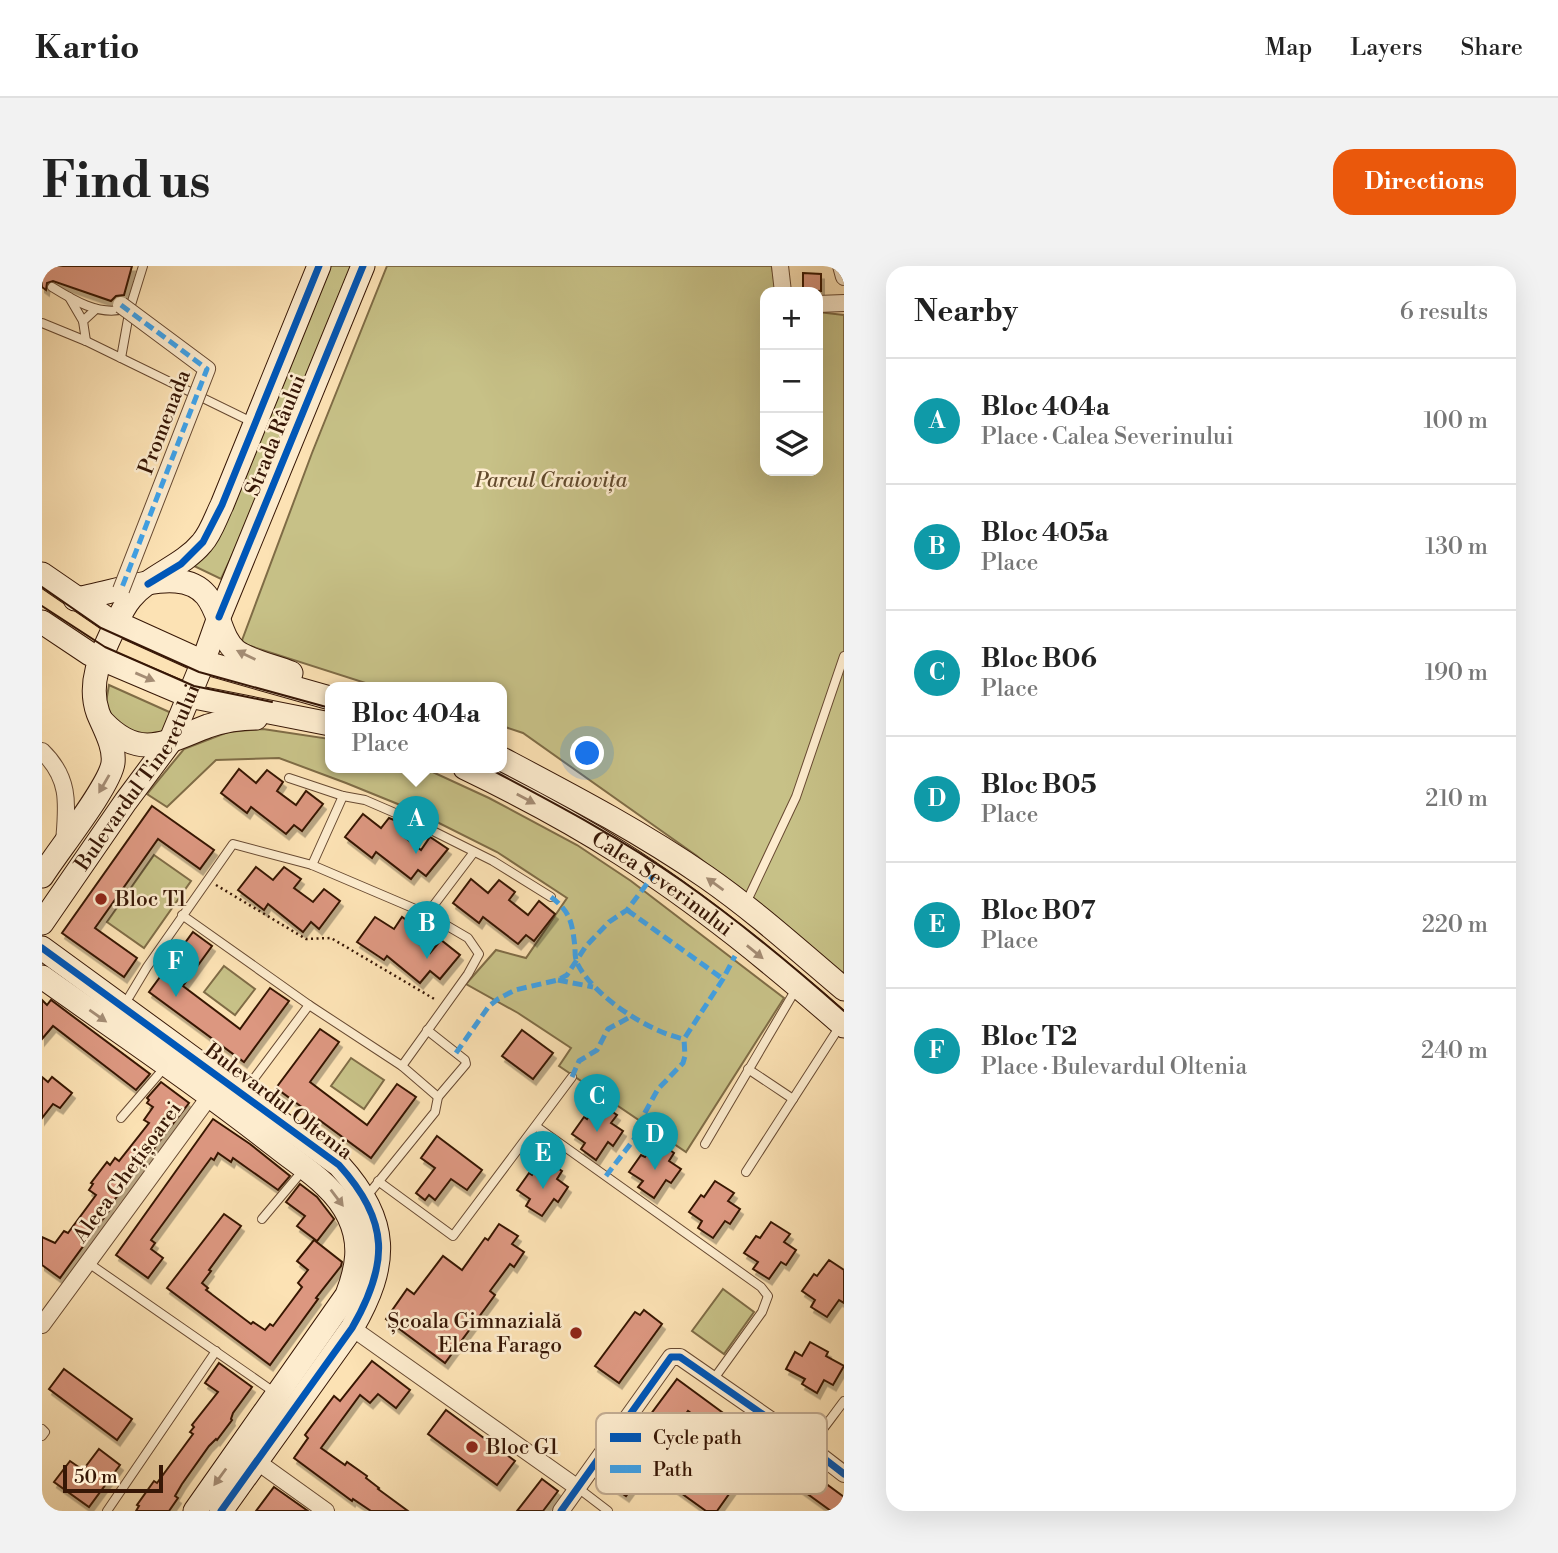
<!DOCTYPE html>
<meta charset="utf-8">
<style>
body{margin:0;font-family:"Libre Bodoni",serif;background:#f2f2f2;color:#222}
.controls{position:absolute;right:21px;top:21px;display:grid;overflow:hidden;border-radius:14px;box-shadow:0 7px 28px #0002}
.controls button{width:63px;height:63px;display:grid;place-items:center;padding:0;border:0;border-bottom:2px solid #e0e0e0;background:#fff;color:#222;font:35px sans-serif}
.scale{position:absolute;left:21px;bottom:18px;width:100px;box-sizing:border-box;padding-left:7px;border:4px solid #371706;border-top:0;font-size:19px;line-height:24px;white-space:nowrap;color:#371706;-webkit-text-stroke:5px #fdecce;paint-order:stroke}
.you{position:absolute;left:546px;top:488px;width:24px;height:24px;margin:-18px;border:5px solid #fff;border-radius:50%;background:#1a73e8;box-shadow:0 0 0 10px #1a73e833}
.badge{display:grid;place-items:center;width:46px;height:46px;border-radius:50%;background:#ea580c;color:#fff;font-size:23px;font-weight:700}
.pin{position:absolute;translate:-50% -58px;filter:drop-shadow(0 2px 4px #0008)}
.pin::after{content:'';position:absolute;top:37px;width:24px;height:21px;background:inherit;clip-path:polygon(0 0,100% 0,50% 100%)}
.popup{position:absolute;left:283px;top:416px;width:182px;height:91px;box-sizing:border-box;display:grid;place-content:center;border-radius:14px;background:#fff;filter:drop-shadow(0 2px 5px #0005);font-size:23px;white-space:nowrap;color:#767676}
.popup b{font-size:26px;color:#222}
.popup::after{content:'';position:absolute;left:50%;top:100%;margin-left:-14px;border:14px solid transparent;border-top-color:#fff}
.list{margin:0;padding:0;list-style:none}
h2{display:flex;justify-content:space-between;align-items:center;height:91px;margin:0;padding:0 28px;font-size:30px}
h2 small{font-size:23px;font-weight:400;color:#767676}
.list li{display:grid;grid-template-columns:46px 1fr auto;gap:21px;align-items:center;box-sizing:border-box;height:126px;padding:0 28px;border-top:2px solid #e0e0e0}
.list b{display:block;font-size:26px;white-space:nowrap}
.list p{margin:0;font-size:23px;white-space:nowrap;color:#767676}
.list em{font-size:23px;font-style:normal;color:#767676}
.icon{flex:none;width:38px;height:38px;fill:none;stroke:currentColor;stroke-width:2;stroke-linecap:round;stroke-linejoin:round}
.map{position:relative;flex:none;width:802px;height:1245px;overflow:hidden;border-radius:21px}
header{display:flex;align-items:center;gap:42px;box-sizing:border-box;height:98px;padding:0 35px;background:#fff;border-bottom:2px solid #e0e0e0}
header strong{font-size:33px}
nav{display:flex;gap:38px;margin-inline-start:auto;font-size:24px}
.intro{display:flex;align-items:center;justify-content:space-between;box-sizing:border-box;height:168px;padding:0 42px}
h1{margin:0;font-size:49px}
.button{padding:18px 32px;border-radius:21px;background:#ea580c;color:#fff;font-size:24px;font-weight:700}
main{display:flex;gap:42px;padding:0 42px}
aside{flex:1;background:#fff;border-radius:21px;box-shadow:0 7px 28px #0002}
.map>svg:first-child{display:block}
.green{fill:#c7c187;stroke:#7f6c46;stroke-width:2}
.building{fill:#dc9780;stroke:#371706;stroke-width:2;filter:url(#shadow)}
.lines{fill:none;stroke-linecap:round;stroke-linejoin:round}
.lane-casing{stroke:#684a32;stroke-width:10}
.street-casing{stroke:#684a32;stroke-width:18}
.secondary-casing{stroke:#371706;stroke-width:25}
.path{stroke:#371706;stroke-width:2.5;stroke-dasharray:2 3.5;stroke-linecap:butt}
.lane{stroke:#fdecce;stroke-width:8}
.street{stroke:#fdecce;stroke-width:16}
.secondary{stroke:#fdecce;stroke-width:23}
.tram{stroke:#371706;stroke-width:2}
.street-bridge-casing{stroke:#684a32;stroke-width:18;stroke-linecap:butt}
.street-bridge{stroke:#fdecce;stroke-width:16}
.quiet{stroke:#3fa2e9;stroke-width:5;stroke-dasharray:10 5;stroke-linecap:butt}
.cycleway-casing{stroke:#fdecce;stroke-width:11}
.cycleway{stroke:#0057b8;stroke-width:7}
.oneway{fill:#a48c74}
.poi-dot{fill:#8f2418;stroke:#fdecce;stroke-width:2.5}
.labels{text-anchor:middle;stroke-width:5;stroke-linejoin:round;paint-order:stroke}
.street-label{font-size:21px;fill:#371706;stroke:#fdecce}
.park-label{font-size:21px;font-style:italic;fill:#624a2d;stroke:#fdecce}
.poi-label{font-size:21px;fill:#371706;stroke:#fdecce;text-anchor:start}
.key{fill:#fdecce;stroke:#c2ac92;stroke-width:2}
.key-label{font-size:19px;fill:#371706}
</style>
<header>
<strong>Kartio</strong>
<nav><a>Map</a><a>Layers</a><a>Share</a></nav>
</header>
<div class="intro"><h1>Find us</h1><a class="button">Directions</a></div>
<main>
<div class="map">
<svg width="802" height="1245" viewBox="0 0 802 1245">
<defs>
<filter id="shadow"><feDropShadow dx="3" dy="5.5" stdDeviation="0" flood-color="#0004"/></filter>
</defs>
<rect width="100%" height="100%" fill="#fce2b4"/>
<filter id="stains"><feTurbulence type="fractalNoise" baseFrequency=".00286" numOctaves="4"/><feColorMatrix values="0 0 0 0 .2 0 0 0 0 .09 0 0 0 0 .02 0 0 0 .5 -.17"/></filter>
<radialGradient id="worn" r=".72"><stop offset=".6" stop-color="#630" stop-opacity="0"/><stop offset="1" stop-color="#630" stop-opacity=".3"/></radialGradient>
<!-- green -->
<g class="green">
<polygon points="285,0 313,0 210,247 179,313 150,299"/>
<polygon points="345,0 730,0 734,26 723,26 723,205 776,205 776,46 802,49 802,712 655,590 481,467 460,460 460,422 339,422 199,377 270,187"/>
<polygon points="67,419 134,449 124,465 100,473 70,455 64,436"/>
<polygon points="221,463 288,473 288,502 382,502 447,532 535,579 589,615 742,732 644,886 517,800 529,782 476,747 424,718 454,684 484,692 525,632 455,586 373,545 304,517 237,492 174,494 125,541 105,528 142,483 186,466"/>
<polygon points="112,589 149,615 102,682 65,656"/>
<polygon points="182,700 213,723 193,749 162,726"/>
<polygon points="309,792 342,814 322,843 289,820"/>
<polygon points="681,1023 712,1046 682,1088 650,1065"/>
</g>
<!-- building -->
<g class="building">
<polygon points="0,0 90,0 82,29 74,30 69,35 11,15 5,17 4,24 0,21"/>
<polygon points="761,7 779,8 779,25 761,24"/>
<polygon points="197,503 214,517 225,504 241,516 235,525 254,539 264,525 281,538 260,565 252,559 244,568 209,541 205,547 179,527"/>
<polygon points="110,540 172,584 158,603 116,573 53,662 95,692 82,711 20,667"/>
<polygon points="321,548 339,562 347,552 362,558 366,561 360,569 379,584 388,571 406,583 384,610 376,604 369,613 334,586 330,592 303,571"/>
<polygon points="214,601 231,614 242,601 259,613 252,622 271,636 282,623 298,635 277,663 269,656 261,666 226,638 222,644 196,624"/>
<polygon points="429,613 446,627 457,614 473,626 467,634 486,649 497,635 513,648 492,675 484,669 476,678 441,651 437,657 411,637"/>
<polygon points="333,651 352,663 360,651 378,664 372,674 388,687 399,674 418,689 398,713 388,705 378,717 345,690 342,694 315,676"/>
<polygon points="151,666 170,680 141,720 198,763 228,722 247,735 202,796 107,726"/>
<polygon points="0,734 5,739 9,734 108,808 94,824 11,760 0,773"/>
<polygon points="278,763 297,776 268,816 325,859 355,818 374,831 329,892 234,822"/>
<polygon points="480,764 511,787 491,813 460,790"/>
<polygon points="0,811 6,816 10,811 30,827 18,842 11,838 0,852"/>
<polygon points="119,816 147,837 67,941 69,942 18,1012 0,999 0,971 13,977 22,965 26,967 54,929 47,924 51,918 49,917 65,896 68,899 73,892 77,895 107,857 102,854 111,841 105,837 107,834 105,832"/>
<polygon points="556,836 575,849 569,857 581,865 571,880 566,876 554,894 539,883 543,877 530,868 542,851 545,853"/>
<polygon points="171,853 208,878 248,910 236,924 191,892 189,896 176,887 172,894 169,892 109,974 113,977 109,983 121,992 106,1012 74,989"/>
<polygon points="395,870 440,904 425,924 409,913 393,934 387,929 383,934 374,927 393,902 379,892"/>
<polygon points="614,874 632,887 627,895 639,903 629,917 624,914 612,932 596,921 601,915 587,906 599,889 603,891"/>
<polygon points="502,893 520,905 515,913 526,921 516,936 512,933 500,950 484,940 488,933 475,924 487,907 490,909"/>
<polygon points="673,915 692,927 686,935 698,943 688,958 683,955 671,972 656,962 660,955 647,946 659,929 662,931"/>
<polygon points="258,918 275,931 292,953 275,975 255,960 263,950 244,936"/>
<polygon points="182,948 199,960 167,1004 169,1005 160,1017 166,1022 164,1024 209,1058 211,1056 223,1064 228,1058 231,1060 260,1021 256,1017 266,1004 255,995 272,974 300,996 299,1000 274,1032 276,1033 228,1099 125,1022"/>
<polygon points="729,956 748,968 742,976 754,984 744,999 739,996 727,1013 711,1003 716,996 702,987 714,970 718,972"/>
<polygon points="457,958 476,970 470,978 482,986 472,1001 468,998 448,1025 453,1029 403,1097 344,1053 365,1023 372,1028 401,990 420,1004 443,972 446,974"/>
<polygon points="787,994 802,1004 802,1037 797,1034 785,1051 769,1041 773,1034 760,1025 772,1008 775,1010"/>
<polygon points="602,1044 620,1058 577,1117 553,1100 593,1046 598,1049"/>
<polygon points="768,1076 786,1086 784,1090 802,1100 791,1119 782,1114 775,1127 760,1118 763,1113 744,1103 753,1086 760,1090"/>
<polygon points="330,1095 368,1124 354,1142 336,1128 328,1137 318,1129 279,1182 303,1199 305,1196 325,1210 324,1212 337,1222 336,1223 366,1245 329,1245 311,1233 310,1235 252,1192 266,1172 263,1169 292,1130 298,1135"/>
<polygon points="177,1097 210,1121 191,1147 189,1153 190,1154 175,1174 174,1173 167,1180 140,1218 133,1230 136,1232 127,1245 94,1245 97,1240 95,1239 112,1215 115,1217 151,1168 148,1166 152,1161 150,1159 176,1126 163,1117"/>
<polygon points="22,1103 90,1153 75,1174 7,1123"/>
<polygon points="635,1113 737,1188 726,1204 646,1145 584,1230 568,1219 598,1175 595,1173 600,1165 597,1164"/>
<polygon points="404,1144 473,1195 455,1219 386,1168"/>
<polygon points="57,1183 78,1199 47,1241 12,1216 28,1195 41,1204"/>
<polygon points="649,1197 679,1218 682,1214 692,1221 675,1245 664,1245 632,1222"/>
<polygon points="760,1200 802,1231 802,1245 789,1245 749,1216"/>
<polygon points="500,1213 516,1225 501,1245 475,1245"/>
<polygon points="232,1221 266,1245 214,1245"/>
</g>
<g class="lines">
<!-- lane casing -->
<g class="lane-casing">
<g id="lane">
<path d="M10 21C31 34 57 50 82 43"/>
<polyline points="27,31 41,55"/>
<polyline points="0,57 44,75 212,157"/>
<polyline points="44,75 41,55 54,43"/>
<polyline points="79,92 88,42 101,0"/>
<polyline points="247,512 301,530 323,534 367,553 451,595 509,631"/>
<polyline points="270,599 301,530"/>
<polyline points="704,637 754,531 802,390"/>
<polyline points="385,648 432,586"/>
<polyline points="140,649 267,739 360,800 396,831"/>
<polyline points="81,741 105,701 191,578 270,599 385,648 426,672 437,688 426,708 360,800"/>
<polyline points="706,803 751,833"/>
<polyline points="202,826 267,739"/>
<polyline points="79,852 123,801"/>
<polyline points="495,861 719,1021 726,1030 720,1046 671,1114"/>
<polyline points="663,878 754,723"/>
<polyline points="704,906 798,760"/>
<polyline points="336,915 411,970 530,811"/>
<polyline points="325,930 393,846 396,831 424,798 423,794 385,764"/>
<polyline points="220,953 262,903"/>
<polyline points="45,996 232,1126"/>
<polyline points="0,1163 3,1166 0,1170"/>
<polyline points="536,1222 566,1245"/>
<path d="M716 1222C754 1204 777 1168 802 1135"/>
<polyline points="65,1245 174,1085"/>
</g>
</g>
<!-- street casing -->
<g class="street-casing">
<g id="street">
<polyline points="738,0 741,26"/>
<polyline points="799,0 802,11"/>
<polyline points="776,38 802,37"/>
<path d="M0 485C29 513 25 539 22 576"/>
<polyline points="0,1059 173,823"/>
<polyline points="310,1062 536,1222"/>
<polyline points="206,1189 284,1245"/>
<polyline points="519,1245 629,1091 638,1091 762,1177 802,1208"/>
</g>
</g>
<!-- secondary casing -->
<g class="secondary-casing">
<g id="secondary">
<polyline points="0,308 64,352 161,396 288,432"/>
<path d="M33 333C61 329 109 312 134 315 181 319 171 366 194 385 209 396 232 400 249 407"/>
<polyline points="0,356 48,388 147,430 288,458"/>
<path d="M61 456C98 495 124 476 166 460 181 455 198 452 214 452"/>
<path d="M460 493C530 530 599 566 664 611 713 645 757 685 802 723"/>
<path id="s1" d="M423 502C475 527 528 555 578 587 657 637 731 698 802 760"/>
<path d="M0 610C15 586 68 520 71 497 73 480 62 462 56 447 45 416 60 387 73 360 77 351 82 340 89 332 108 309 140 301 160 277 169 267 174 251 180 239L277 0"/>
<path id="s2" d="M0 657 84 535 128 476 161 396 177 351 321 0"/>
<path d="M0 682 297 899C348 955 347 998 310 1062L179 1245"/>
<path d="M0 711C79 767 159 821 235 881 260 901 293 920 307 951 320 978 315 1003 305 1029L153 1245"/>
</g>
</g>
<!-- path -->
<polyline class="path" points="174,619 264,673 289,672 394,734"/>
<!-- lane -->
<use href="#lane" class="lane"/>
<!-- street -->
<use href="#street" class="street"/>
<!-- secondary -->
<use href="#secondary" class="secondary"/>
<!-- tram -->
<g class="tram">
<polyline points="0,321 59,362 157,406 288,442"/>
<polyline points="0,340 63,381 152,420 230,436"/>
<path d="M446 502C512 537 579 572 640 615 697 655 750 699 802 745"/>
</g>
<!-- street-bridge casing -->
<g class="street-bridge-casing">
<polyline id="street-bridge" points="79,39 165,103 79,324"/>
</g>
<!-- street-bridge -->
<use href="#street-bridge" class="street-bridge"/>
<!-- quiet -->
<g class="quiet">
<polyline points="79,39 165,103 79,324"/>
<path d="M509 631C529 646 530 657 533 681 533 686 533 693 535 697 551 730 607 766 642 773"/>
<polyline points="585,644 681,713"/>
<polyline points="516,714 551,721"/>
<polyline points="414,787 447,740 456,733 473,724 516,714 525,709 544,680 567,656 585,644 611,610"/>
<polyline points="530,811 537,795 555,784 566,763 590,750"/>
<polyline points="564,910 596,868 601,850 616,823 641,797 643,790 642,773 681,713 693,690"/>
</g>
<!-- cycleway casing -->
<g class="cycleway-casing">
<g id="cycleway">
<polyline points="106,318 139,298 161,276 180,239 277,0"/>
<polyline points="177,351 321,0"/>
<path d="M0 682 297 899C348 955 347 998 310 1062L179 1245"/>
<polyline points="519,1245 629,1091 638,1091 762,1177 802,1208"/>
</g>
</g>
<!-- cycleway -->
<use href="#cycleway" class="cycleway"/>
</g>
<!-- one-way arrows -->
<defs><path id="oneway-solid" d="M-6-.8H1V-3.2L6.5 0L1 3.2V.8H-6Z" transform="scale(1.75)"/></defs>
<g class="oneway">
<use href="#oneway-solid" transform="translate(204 389) rotate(-154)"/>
<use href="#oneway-solid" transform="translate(103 411) rotate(23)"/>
<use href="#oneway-solid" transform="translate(62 518) rotate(120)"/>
<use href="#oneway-solid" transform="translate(484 533) rotate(28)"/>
<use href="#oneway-solid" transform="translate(673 618) rotate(-144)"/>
<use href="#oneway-solid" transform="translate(713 686) rotate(39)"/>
<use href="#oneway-solid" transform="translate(56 750) rotate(35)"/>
<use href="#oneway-solid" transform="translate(295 932) rotate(53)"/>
<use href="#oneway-solid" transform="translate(178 1211) rotate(126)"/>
</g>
<!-- markers -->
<g class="poi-dot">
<circle cx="59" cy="633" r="7"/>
<circle cx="534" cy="1067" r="7"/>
<circle cx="430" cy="1181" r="7"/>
</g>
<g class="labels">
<!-- street labels -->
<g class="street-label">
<text transform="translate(122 156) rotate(-69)" y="7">Promenada</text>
<text transform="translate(233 169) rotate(-68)" y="7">Strada Râului</text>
<text dy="7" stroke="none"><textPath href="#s2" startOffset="175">Bulevardul Tineretului</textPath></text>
<text dy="7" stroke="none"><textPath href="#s1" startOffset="229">Calea Severinului</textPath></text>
<text transform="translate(237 835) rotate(37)" y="7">Bulevardul Oltenia</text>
<text transform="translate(85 906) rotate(-54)" y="7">Aleea Ghețișoarei</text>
</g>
<!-- park labels -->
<g class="park-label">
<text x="509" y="221">Parcul Craiovița</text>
</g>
<!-- poi labels -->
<g class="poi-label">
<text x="73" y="640">Bloc T1</text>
<text x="520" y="1062" text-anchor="end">Școala Gimnazială<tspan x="520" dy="24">Elena Farago</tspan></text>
<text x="444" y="1188">Bloc G1</text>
</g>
</g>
<!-- legend -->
<rect x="554" y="1147" width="231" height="81" rx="10" class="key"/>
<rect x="568" y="1167" width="31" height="9" fill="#0057b8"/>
<rect x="568" y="1199" width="31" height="8" fill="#3fa2e9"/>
<g class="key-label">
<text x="611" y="1178">Cycle path</text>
<text x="611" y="1210">Path</text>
</g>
<rect width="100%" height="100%" filter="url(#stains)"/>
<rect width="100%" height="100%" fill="url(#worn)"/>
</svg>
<div class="controls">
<button>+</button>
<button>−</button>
<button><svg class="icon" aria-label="layers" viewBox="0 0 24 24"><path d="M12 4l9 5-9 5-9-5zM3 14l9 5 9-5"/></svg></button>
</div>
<div class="scale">50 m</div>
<div class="you"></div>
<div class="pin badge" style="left:374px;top:588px;background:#0f9aa8">A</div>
<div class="popup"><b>Bloc 404a</b>Place</div>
<div class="pin badge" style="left:385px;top:693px;background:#0f9aa8">B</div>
<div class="pin badge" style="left:555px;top:866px;background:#0f9aa8">C</div>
<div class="pin badge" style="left:613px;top:904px;background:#0f9aa8">D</div>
<div class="pin badge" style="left:501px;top:923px;background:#0f9aa8">E</div>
<div class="pin badge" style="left:134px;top:731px;background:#0f9aa8">F</div>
</div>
<aside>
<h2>Nearby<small>6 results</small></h2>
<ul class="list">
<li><span class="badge" style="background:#0f9aa8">A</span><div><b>Bloc 404a</b><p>Place · Calea Severinului</p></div><em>100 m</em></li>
<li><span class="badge" style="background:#0f9aa8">B</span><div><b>Bloc 405a</b><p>Place</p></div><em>130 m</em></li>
<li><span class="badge" style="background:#0f9aa8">C</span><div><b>Bloc B06</b><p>Place</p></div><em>190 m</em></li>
<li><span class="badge" style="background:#0f9aa8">D</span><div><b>Bloc B05</b><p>Place</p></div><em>210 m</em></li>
<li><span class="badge" style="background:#0f9aa8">E</span><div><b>Bloc B07</b><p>Place</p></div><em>220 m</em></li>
<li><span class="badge" style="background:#0f9aa8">F</span><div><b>Bloc T2</b><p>Place · Bulevardul Oltenia</p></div><em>240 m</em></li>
</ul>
</aside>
</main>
